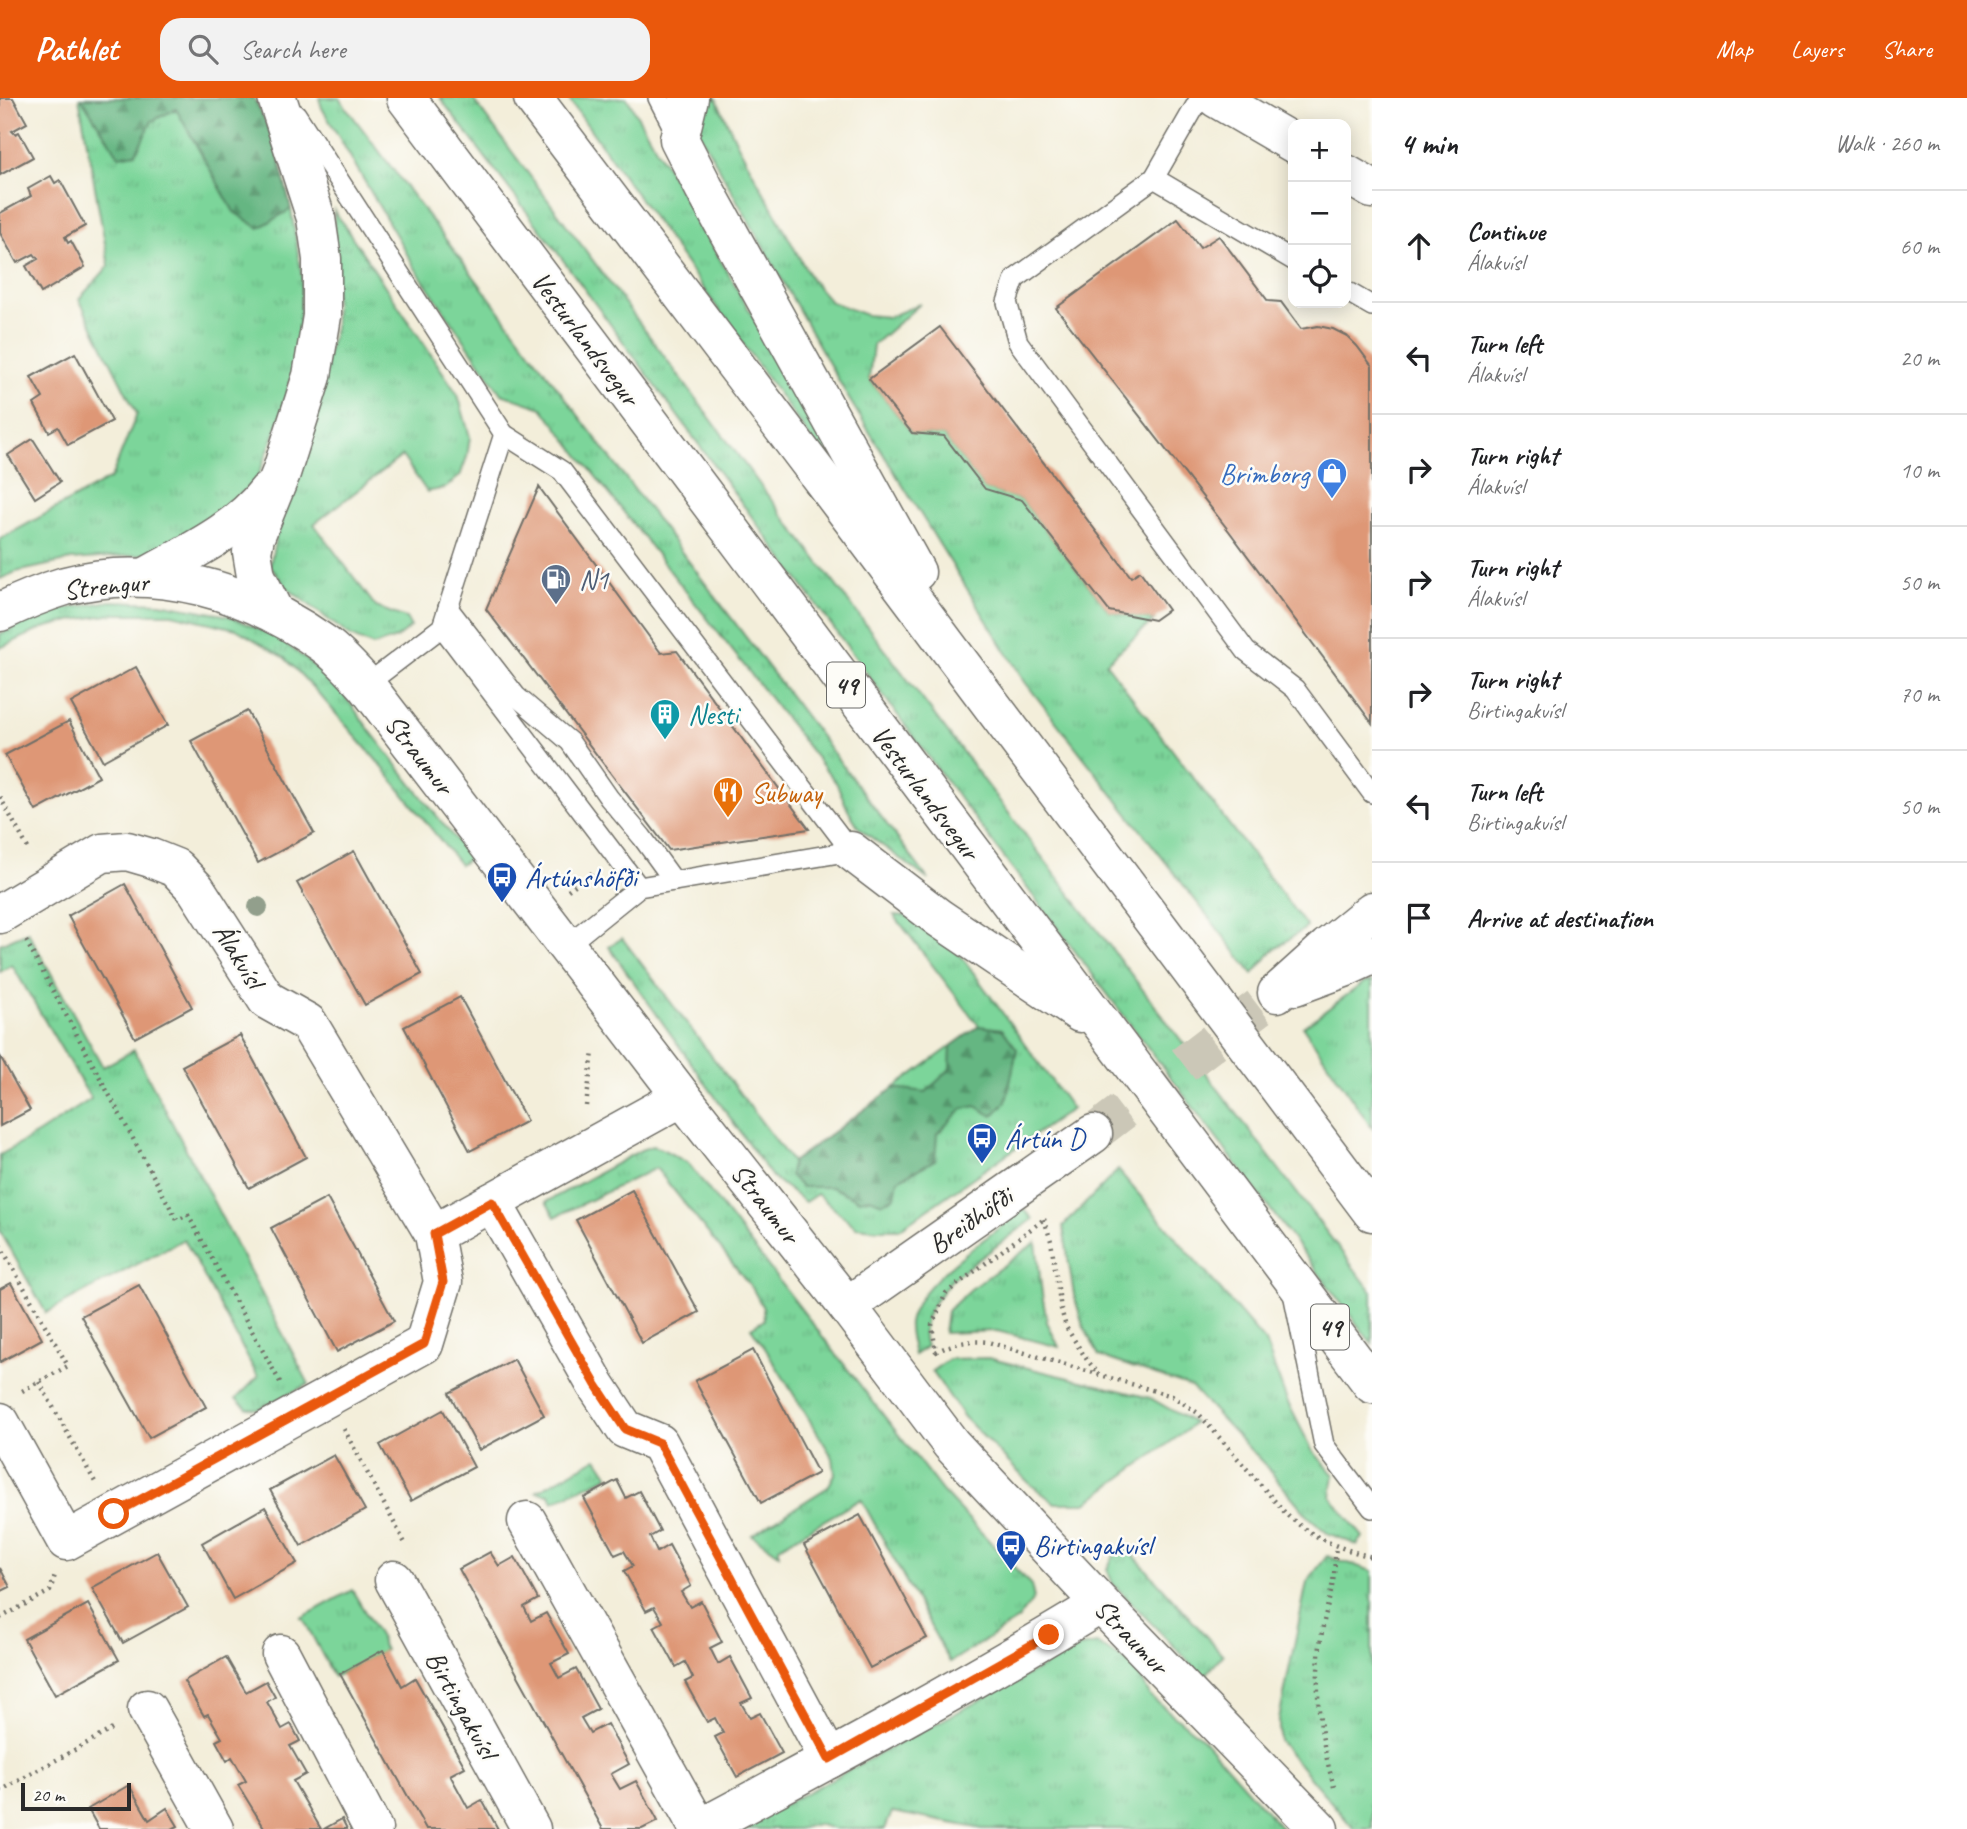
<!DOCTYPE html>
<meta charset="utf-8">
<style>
body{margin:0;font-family:Caveat,sans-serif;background:#f2f2f2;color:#202124}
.controls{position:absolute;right:21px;top:21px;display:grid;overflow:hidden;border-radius:14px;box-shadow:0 4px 18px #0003}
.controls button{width:63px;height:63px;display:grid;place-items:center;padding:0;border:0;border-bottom:2px solid #e0e0e0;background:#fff;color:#202124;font:35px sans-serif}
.scale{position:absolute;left:21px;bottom:18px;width:110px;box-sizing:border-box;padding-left:7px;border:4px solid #2b2b2b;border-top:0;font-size:19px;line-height:24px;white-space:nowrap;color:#2b2b2b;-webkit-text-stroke:5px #fdfcf7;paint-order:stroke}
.stop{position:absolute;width:21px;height:21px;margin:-16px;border:5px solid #ea580c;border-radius:50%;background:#fff}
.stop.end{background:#ea580c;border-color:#fff;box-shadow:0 2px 7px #0008}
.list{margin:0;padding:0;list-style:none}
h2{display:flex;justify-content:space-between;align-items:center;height:91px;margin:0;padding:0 28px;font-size:30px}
h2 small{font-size:23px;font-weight:400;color:#757577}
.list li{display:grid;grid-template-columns:46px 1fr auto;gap:21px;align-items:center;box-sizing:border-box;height:112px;padding:0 28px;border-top:2px solid #e0e0e0}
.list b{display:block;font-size:26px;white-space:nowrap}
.list p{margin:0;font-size:23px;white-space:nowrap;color:#757577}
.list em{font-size:23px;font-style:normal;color:#757577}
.icon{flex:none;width:38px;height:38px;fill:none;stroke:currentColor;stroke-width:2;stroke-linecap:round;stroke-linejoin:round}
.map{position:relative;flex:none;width:1372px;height:1731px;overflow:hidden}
header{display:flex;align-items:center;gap:42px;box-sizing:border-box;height:98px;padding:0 35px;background:#ea580c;color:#fff}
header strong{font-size:33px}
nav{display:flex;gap:38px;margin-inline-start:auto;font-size:24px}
.search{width:490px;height:63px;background:#f2f2f2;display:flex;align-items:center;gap:18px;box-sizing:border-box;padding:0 24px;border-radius:21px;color:#757577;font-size:26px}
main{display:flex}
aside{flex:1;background:#fff}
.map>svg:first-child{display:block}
.grass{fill:url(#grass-tufts);stroke:#548062;stroke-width:2}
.forest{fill:url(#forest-firs);stroke:#487056;stroke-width:2}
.building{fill:#de9776}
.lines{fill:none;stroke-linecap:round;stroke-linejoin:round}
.tertiary-tunnel{stroke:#cbc7b7;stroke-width:38;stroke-dasharray:38 19;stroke-linecap:butt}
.service-casing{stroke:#716f68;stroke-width:22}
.minor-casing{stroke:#716f68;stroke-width:41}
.tertiary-casing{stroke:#716f68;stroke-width:41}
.trunk-casing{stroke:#716f68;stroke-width:41}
.path{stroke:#716f68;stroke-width:4.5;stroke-dasharray:2 5;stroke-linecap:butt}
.service{stroke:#fff;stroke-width:19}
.minor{stroke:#fff;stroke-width:38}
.tertiary{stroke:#fff;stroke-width:38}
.trunk{stroke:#fff;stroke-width:38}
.tree{fill:#929f8c}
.route{stroke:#ea580c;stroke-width:9}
.labels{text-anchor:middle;stroke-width:5;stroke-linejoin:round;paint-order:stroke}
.shield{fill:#fdfcf7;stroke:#6a6a68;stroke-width:2}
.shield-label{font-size:26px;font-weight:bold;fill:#2b2b2b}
.street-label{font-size:28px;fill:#2b2b2b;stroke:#fdfcf7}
.shop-label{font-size:28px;fill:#366cbe;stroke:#fdfcf7;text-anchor:end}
.service-label{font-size:28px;fill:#4e5e75;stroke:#fdfcf7;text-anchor:start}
.culture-label{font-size:28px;fill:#0d838f;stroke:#fdfcf7;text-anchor:start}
.food-label{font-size:28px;fill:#c56008;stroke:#fdfcf7;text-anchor:start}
.transit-label{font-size:28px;fill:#164399;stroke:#fdfcf7;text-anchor:start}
</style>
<header>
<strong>Pathlet</strong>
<div class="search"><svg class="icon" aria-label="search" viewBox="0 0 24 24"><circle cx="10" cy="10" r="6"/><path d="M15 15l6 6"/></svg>Search here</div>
<nav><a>Map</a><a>Layers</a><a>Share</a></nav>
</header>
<main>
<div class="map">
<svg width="1372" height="1731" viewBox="0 0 1372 1731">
<defs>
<pattern id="grass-tufts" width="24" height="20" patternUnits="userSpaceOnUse" patternTransform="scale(1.75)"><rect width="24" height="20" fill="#7cd59a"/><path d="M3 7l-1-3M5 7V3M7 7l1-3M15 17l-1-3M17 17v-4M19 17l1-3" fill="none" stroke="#6bb785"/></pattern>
<pattern id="forest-firs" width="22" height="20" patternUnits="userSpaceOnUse" patternTransform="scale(1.75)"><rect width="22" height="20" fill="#65b682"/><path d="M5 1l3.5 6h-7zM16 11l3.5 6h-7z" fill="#53946b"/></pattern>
</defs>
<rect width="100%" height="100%" fill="#fdfcf7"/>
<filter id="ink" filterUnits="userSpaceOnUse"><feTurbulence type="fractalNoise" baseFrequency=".0143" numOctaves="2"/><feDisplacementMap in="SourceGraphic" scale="14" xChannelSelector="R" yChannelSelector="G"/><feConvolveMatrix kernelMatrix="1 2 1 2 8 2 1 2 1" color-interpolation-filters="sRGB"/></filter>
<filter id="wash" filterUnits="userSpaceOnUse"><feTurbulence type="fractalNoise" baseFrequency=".00686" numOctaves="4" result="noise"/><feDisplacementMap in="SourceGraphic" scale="28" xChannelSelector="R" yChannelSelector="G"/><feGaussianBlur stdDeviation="1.57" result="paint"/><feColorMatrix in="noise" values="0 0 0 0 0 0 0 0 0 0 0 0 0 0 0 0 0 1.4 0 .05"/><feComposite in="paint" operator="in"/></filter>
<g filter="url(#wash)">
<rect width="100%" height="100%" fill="#f3eeda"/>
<!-- grass -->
<g class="grass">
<polygon points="79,0 254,0 275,44 291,111 302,180 298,255 277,330 256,383 184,445 141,457 71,462 16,474 0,481 0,441 111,380 137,316 79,201 109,168"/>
<polygon points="319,0 339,0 929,782 860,731 848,712 837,686 542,310 501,296 415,170 322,10"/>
<polygon points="440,0 472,0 763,391 1372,1194 1372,1246 941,676 549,143"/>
<polygon points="568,0 627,0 879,437"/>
<polygon points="705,0 716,0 738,47 811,181 831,204 866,217 889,219 920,206 873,247 869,281 912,335 944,338 985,391 1022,402 1109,513 1154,522 1106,565 1307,829 1272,853 1253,876 1025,584 849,301 694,26"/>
<polygon points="334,112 458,297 470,339 467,359 460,378 445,390 427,394 402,358 314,426 376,509 406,520 411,529 396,540 373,548 350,538 286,489 270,467 277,434 335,230"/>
<polygon points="111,503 160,505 229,518 277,539 308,563 342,594 371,634 470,760 460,767 383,670 319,596 285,560 236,531 172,516 115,516 74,522 43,530 0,550 0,536 47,514"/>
<polygon points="894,817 923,818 962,859 1072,1011 899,1131 875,1131 856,1129 817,1096 805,1104 772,1079 609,849 622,840 792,1064 979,928"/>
<polygon points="28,834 103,969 134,952 309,1286 259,1311 247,1310 236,1301 258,1279 184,1141 46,1215 0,1133 0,1057 39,1035 91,1001 12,867 0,874 0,846"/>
<polygon points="1372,883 1372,1030 1303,929 1365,884"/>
<polygon points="652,1048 662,1051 688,1065 943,1394 1031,1487 1034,1500 1018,1522 950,1564 861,1401 779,1449 779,1456 752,1437 828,1389 835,1376 833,1360 765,1250 751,1230 764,1222 763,1210 753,1191 656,1070 555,1119 546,1104 641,1052"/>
<polygon points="1118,1072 1265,1244 1287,1303 1312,1352 1334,1377 1331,1399 1363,1439 1357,1447 1327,1435 1308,1418 1264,1366 1191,1289 1099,1258 1083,1227 1074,1197 1063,1128"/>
<path d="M1024 1111 1033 1121 952 1181C935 1202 917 1222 926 1249L914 1257C912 1248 908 1234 909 1225 916 1184 993 1136 1024 1111Z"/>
<polygon points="1036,1144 1042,1196 1047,1224 1059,1249 997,1233 944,1235 947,1213 971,1191"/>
<polygon points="988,1260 1150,1300 1194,1325 1187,1332 1086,1405 1055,1405 1030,1386 964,1319 932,1273 949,1261"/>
<polygon points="597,1360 609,1378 553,1404 550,1396 536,1394"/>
<polygon points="1128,1451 1223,1557 1204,1579 1113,1486 1107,1471 1115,1456"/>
<polygon points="1327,1458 1372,1473 1372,1731 1354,1731 1279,1643 1279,1621 1307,1484"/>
<polygon points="352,1492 381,1541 380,1542 385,1552 334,1579 304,1522 301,1520"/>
<polygon points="1097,1546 1129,1565 1139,1576 1150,1598 1203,1641 1282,1731 983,1731 892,1714 885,1731 833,1731 817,1726 798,1731 738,1731 1080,1549"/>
</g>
<!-- forest -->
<g class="forest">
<polygon points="81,0 254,0 275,44 291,111 259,130 234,114 176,11 152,23 136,55 119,58"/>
<polygon points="979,928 1002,931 1017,951 1006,1004 993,1018 976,1008 962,1011 937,1036 935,1062 898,1082 895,1099 882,1105 870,1100 859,1102 832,1089 801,1089 790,1077 792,1064 894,990 926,994 950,971 951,948"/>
</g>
<g id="blocks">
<!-- building -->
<g class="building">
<polygon points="0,0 13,0 27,25 12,33 15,36 19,34 33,59 0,77"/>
<polygon points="51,78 55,85 60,82 85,128 65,139 68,145 71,143 85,169 41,195 26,168 38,161 34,156 17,165 0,135 0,115 31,98 28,91"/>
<polygon points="1178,121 1200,150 1219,138 1268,203 1281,204 1301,231 1318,228 1333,231 1347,238 1357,248 1372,268 1372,625 1229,433 1056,210"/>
<polygon points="940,229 1131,479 1140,473 1168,512 1154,522 1109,513 1022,402 985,391 944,338 912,335 869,281"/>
<polygon points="75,255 112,323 68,347 58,329 49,334 34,306 43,300 31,279"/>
<polygon points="33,341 60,384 35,400 8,357"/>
<polygon points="539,389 661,555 677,553 809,731 669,752 486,511"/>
<polygon points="136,569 168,627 103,663 71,605"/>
<polygon points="247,613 314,735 258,765 191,643"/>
<polygon points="69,623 99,679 36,713 5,657"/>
<polygon points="354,753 422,876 365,907 297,785"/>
<polygon points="125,786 192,909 135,940 68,818"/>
<polygon points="460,899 527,1023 470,1053 404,929"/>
<polygon points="240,937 306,1059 249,1090 182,968"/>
<polygon points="0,958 30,1012 0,1028"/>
<polygon points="632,1092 699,1214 642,1245 576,1122"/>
<polygon points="327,1100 394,1223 337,1254 271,1130"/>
<polygon points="11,1185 42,1241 0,1264 0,1191"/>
<polygon points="139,1187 206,1309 149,1340 81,1218"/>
<polygon points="753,1252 818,1375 761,1405 695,1283"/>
<polygon points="514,1261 544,1317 479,1352 449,1295"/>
<polygon points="443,1312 474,1369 411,1403 380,1347"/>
<polygon points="334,1357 365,1412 301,1448 270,1392"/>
<polygon points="617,1382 626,1400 639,1393 660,1433 650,1439 657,1454 669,1447 691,1488 681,1494 690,1509 701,1503 722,1544 710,1550 718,1566 730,1559 752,1600 741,1605 750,1620 760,1615 782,1655 737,1679 715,1639 723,1635 715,1620 707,1624 685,1584 693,1580 685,1564 676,1569 654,1529 663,1524 654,1509 646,1513 624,1473 633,1468 624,1453 615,1457 584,1400"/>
<polygon points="265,1409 297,1465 233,1501 202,1445"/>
<polygon points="860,1417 927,1540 870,1570 804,1447"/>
<polygon points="157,1454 188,1509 123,1545 92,1490"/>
<polygon points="490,1454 499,1468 515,1459 538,1501 524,1509 531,1523 546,1515 569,1556 551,1565 559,1580 576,1571 598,1611 581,1620 590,1635 607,1626 629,1666 611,1676 620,1691 636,1683 658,1723 642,1731 603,1731 459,1471"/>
<polygon points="0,1470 10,1489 0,1494"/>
<polygon points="88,1506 119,1562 55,1597 24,1541"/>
<polygon points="383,1552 402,1588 415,1580 465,1669 450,1677 468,1710 482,1702 498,1731 426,1731 340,1576"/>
<polygon points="226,1559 246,1594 266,1583 275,1599 267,1604 282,1631 291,1626 300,1643 290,1648 306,1676 293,1683 321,1731 265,1731 238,1687 246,1683 232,1659 227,1663 216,1643 222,1640 208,1616 204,1618 184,1583"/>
<polygon points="129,1687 149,1722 167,1710 178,1728 172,1731 99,1731 88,1711"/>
<polygon points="342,1721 347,1731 324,1731"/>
</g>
</g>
</g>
<g filter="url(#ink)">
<use href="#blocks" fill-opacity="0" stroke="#716f68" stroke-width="2"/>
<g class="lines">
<!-- tertiary-tunnel -->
<polyline class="tertiary-tunnel" points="1093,1036 1277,895"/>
<!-- service casing -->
<g class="service-casing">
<g id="service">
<polyline points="658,0 677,37"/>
<polyline points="296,16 504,336 562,373 851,753 639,789 567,847"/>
<polyline points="1154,80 1200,0"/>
<polyline points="1293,162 1154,80 1015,181 1007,204 1018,244 1246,553 1295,591 1372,695"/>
<polyline points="1346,193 1372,208"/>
<polyline points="448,510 516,598 570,644 609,700 642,739 674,783"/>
<polyline points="442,529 639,789"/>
<polyline points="366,587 442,529 504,336"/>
<polyline points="1293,1195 1324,1347 1372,1410"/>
</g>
</g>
<!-- minor casing -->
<g class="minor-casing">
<g id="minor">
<path d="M146 479C188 455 237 433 267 394"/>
<polyline points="275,516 256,478 252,454 255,439 281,375 312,278 322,218 322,161 316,120 277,0"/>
<polyline points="0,816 102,755 127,753 151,760 176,770 196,791 267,902 308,925 434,1136"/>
<polyline points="492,1104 596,1287 625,1331 659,1345 829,1661"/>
<polyline points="0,1324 66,1443 424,1246 443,1184 434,1136 682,999"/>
<polyline points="527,1423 699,1731"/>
<polyline points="394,1482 531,1731"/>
<polyline points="281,1556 373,1731"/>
<polyline points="147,1611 214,1731"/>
<path d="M699 1731C834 1659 970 1586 1101 1506"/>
</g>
</g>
<!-- tertiary casing -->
<g class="tertiary-casing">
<g id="tertiary">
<polyline points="1216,0 1293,45"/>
<polyline points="1346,76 1372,91"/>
<path d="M0 514C21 504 42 495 65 488 155 464 250 493 324 546 340 558 353 573 366 587L682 999 847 1208 951 1346 1101 1506 1319 1731"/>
<polyline points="1295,888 1344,870 1372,857"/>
<polyline points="1277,895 1328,849 1372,813"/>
<polyline points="847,1208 1093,1036"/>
</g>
</g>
<!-- trunk casing -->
<g class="trunk-casing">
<g id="trunk">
<polyline points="406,0 1372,1286"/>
<polyline points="533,0 852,421 1372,1114"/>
<polyline points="689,0 679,41 704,90 916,474"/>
<polyline points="851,753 939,820 1080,915"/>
</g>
</g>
<!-- path -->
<g class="path">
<polyline points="0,699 30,754"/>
<polyline points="568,792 592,775"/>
<polyline points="26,843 177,1122 188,1117 280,1284"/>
<polyline points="586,1008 593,954"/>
<polyline points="1044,1121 1051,1143 1061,1211 1066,1229 1087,1262 1098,1275"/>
<polyline points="0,1147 68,1268 22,1293"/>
<path d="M936 1254C953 1245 969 1242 988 1244L1172 1298 1198 1315 1288 1418C1315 1441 1338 1450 1372 1459"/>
<polyline points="935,1255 936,1254 932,1227 946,1195 1044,1121"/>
<polyline points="39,1284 95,1384"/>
<polyline points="344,1331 406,1447"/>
<polyline points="0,1520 50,1493 55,1477"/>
<path d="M1334 1689C1319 1636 1313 1588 1322 1534 1325 1514 1332 1495 1334 1476 1335 1467 1335 1457 1336 1448"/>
<polyline points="0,1693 116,1629"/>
</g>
<!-- service -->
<use href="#service" class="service"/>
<!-- minor -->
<use href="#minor" class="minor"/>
<!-- tertiary -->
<use href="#tertiary" class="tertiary"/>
<!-- trunk -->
<use href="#trunk" class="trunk"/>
</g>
<!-- trees -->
<circle class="tree" cx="258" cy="809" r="10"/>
</g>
<g class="lines" filter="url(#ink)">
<!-- route -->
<polyline class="route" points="114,1416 424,1246 443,1184 434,1136 492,1104 596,1287 625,1331 659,1345 829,1661 1049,1537"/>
</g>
<!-- icons -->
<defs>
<g id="shop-pin" transform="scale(1.575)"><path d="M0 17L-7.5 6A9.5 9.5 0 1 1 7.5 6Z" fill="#3f7fe0" stroke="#fdfcf7"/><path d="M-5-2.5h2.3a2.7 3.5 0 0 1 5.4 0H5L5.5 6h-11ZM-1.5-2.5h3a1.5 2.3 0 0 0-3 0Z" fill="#fff"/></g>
<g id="fuel-pin" transform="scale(1.575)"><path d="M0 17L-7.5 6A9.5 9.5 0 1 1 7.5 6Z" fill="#5c6f8a" stroke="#fdfcf7"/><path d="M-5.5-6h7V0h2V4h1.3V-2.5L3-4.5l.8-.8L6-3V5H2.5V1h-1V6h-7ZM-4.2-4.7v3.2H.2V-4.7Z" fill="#fff"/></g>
<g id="building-pin" transform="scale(1.575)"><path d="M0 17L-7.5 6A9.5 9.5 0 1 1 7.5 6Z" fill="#0f9aa8" stroke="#fdfcf7"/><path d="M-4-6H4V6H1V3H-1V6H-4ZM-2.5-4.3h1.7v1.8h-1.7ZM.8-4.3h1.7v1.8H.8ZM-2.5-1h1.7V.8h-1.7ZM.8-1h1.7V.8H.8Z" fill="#fff"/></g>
<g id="restaurant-pin" transform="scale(1.575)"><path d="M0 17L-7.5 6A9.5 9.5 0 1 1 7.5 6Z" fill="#e8710a" stroke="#fdfcf7"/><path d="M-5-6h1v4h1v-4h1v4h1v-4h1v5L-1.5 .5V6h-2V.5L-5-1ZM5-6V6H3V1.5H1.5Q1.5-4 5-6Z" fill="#fff"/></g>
<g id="bus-pin" transform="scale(1.575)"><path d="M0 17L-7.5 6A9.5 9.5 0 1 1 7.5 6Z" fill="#1a4fb4" stroke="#fdfcf7"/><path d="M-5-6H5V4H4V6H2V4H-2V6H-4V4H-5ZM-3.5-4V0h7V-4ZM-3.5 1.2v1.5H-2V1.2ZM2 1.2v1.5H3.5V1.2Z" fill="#fff"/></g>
</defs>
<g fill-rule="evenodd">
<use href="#shop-pin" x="1332" y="375"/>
<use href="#fuel-pin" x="556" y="481"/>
<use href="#building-pin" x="665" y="616"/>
<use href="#restaurant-pin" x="728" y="694"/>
<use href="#bus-pin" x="502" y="779"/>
<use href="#bus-pin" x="982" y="1040"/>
<use href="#bus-pin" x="1011" y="1447"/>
</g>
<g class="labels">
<!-- shield labels -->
<g class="shield">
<rect x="827" y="564.5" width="38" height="45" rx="5"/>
<rect x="1311" y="1206.5" width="38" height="45" rx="5"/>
</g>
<g class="shield-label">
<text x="846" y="596">49</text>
<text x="1330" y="1238">49</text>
</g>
<!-- street labels -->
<g class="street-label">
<text transform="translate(586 240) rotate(53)" y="10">Vesturlandsvegur</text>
<text transform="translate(106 487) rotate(-6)" y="10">Strengur</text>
<text transform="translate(420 656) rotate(52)" y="10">Straumur</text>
<text transform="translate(926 694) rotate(53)" y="10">Vesturlandsvegur</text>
<text transform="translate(239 857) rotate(58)" y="10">Álakvísl</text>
<text transform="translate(766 1105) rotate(52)" y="10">Straumur</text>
<text transform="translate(970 1122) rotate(-35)" y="10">Breiðhöfði</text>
<text transform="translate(1132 1538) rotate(46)" y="10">Straumur</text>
<text transform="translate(462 1606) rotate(61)" y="10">Birtingakvísl</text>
</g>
<!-- shop labels -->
<g class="shop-label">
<text x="1309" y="385">Brimborg</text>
</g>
<!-- service labels -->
<g class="service-label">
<text x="579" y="491">N1</text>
</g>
<!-- culture labels -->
<g class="culture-label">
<text x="688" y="626">Nesti</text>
</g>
<!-- food labels -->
<g class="food-label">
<text x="751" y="704">Subway</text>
</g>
<!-- transit labels -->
<g class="transit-label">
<text x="525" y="789">Ártúnshöfði</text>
<text x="1005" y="1050">Ártún D</text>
<text x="1034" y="1457">Birtingakvísl</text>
</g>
</g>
</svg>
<div class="controls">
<button>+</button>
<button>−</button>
<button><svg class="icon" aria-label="locate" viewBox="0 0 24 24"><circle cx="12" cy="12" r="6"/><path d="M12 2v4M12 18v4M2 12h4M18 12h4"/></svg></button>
</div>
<div class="scale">20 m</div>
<div class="stop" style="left:114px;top:1416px"></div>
<div class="stop end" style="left:1049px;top:1537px"></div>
</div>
<aside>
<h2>4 min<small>Walk · 260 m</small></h2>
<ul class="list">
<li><svg class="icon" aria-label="ahead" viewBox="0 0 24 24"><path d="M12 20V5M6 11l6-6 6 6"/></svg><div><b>Continue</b><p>Álakvísl</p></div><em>60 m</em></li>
<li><svg class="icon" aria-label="left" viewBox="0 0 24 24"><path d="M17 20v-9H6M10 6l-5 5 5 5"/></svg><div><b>Turn left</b><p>Álakvísl</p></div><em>20 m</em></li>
<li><svg class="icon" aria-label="right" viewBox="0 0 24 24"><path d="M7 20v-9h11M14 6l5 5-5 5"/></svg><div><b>Turn right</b><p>Álakvísl</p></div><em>10 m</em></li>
<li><svg class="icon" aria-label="right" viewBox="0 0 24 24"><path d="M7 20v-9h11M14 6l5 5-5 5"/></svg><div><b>Turn right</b><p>Álakvísl</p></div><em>50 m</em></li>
<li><svg class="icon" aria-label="right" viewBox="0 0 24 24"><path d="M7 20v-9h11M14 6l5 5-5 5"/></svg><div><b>Turn right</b><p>Birtingakvísl</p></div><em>70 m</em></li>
<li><svg class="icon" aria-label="left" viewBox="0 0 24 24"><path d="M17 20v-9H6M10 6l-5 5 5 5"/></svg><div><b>Turn left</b><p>Birtingakvísl</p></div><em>50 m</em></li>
<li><svg class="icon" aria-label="arrive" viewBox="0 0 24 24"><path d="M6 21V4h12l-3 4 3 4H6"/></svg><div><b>Arrive at destination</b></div></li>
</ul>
</aside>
</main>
